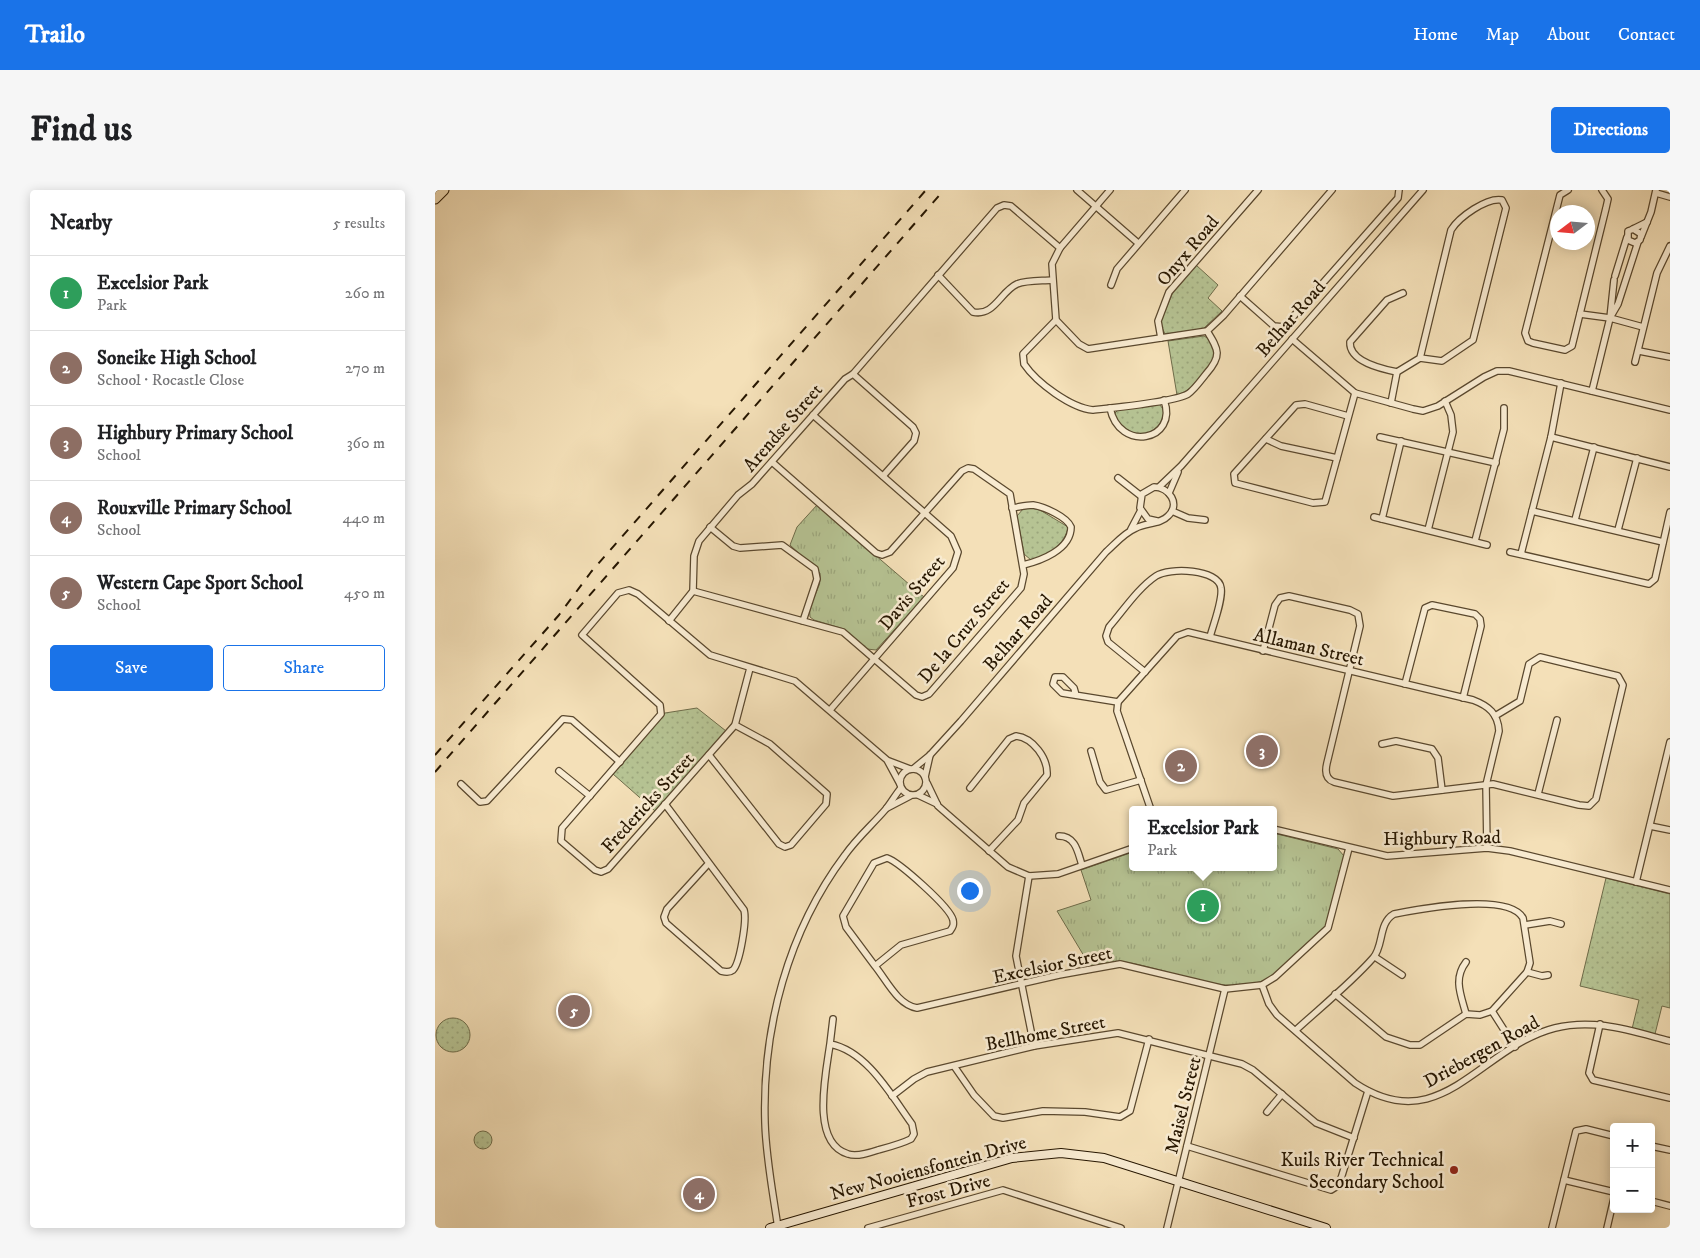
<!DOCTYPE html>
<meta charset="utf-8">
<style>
body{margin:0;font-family:"IM FELL DW Pica",serif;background:#f6f6f6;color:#202124}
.controls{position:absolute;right:15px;bottom:15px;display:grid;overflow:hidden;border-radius:5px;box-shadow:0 2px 12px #0003}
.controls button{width:45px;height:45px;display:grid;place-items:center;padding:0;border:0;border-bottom:1px solid #e0e0e0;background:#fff;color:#202124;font:25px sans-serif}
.compass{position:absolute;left:1115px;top:15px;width:45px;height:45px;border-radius:50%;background:#fff;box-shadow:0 2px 12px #0003;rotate:254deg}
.you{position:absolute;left:534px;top:700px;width:18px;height:18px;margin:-12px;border:4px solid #fff;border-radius:50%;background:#1a73e8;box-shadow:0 0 0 8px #1a73e833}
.badge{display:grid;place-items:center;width:32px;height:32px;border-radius:50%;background:#1a73e8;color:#fff;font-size:16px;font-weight:700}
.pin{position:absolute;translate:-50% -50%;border:2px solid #fff;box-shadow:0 1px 5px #0006}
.popup{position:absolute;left:694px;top:616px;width:148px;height:65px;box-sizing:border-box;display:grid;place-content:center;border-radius:5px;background:#fff;filter:drop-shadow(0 1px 4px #0005);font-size:16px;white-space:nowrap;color:#757577}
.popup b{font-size:19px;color:#202124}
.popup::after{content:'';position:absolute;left:50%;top:100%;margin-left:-10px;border:10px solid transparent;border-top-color:#fff}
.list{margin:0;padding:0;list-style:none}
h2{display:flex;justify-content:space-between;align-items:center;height:65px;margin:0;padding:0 20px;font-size:21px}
h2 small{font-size:16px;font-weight:400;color:#757577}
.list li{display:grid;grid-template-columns:32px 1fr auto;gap:15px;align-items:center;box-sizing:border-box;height:75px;padding:0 20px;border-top:1px solid #e0e0e0}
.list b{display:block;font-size:19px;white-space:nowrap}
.list p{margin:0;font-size:16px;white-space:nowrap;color:#757577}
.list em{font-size:16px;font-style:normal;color:#757577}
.actions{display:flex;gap:10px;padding:15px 20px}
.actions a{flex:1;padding:11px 0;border:1px solid #1a73e8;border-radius:5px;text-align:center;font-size:18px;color:#1a73e8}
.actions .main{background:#1a73e8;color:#fff}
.map{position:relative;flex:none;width:1235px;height:1038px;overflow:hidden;border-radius:5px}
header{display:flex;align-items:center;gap:30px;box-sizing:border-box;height:70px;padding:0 25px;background:#1a73e8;color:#fff}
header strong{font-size:24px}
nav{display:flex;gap:28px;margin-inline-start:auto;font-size:18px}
.intro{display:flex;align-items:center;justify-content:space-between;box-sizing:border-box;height:120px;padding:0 30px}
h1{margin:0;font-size:35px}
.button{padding:12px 22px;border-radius:5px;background:#1a73e8;color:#fff;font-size:18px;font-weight:700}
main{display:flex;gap:30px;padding:0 30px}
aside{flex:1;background:#fff;border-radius:5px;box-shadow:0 2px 12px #0003}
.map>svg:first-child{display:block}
.grass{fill:url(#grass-dots);stroke:#6e6c4a}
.park{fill:url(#park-tufts);stroke:#6e6c4a}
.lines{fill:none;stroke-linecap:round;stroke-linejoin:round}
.street-casing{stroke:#5a482e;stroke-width:8}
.secondary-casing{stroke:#261600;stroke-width:10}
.primary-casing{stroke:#261600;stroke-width:11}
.street{stroke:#f8ebd1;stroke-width:5.5}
.secondary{stroke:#f8ebd1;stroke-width:8}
.primary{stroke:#f4e0b8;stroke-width:9}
.rail{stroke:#261600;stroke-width:2;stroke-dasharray:9 9;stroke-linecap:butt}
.poi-dot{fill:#8f2418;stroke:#f8ebd1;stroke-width:2}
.labels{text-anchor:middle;stroke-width:5;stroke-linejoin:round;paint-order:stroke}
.street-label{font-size:19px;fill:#261600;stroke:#f8ebd1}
.poi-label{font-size:19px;fill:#261600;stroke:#f8ebd1;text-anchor:end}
</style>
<header>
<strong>Trailo</strong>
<nav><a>Home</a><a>Map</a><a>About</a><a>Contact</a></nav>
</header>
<div class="intro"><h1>Find us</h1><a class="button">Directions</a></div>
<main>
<aside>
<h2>Nearby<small>5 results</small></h2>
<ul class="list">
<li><span class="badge" style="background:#2e9e5b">1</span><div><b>Excelsior Park</b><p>Park</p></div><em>260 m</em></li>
<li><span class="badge" style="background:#8d6e63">2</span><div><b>Soneike High School</b><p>School · Rocastle Close</p></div><em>270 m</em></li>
<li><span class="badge" style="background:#8d6e63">3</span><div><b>Highbury Primary School</b><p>School</p></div><em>360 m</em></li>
<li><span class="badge" style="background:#8d6e63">4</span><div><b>Rouxville Primary School</b><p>School</p></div><em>440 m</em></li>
<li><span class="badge" style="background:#8d6e63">5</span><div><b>Western Cape Sport School</b><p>School</p></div><em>450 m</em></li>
</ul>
<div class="actions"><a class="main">Save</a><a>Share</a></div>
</aside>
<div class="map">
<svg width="1235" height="1038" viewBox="0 0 1235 1038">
<defs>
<pattern id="grass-dots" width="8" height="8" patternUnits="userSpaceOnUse" patternTransform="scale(1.25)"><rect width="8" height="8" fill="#b6c393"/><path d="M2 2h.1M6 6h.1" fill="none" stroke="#9ca77d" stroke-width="1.8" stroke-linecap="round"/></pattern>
<pattern id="park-tufts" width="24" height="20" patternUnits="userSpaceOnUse" patternTransform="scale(1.25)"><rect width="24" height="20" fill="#b6c393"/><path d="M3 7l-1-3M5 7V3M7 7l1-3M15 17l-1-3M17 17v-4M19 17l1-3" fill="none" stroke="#9ca77d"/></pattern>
</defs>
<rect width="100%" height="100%" fill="#f4e0b8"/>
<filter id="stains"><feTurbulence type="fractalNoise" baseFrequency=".004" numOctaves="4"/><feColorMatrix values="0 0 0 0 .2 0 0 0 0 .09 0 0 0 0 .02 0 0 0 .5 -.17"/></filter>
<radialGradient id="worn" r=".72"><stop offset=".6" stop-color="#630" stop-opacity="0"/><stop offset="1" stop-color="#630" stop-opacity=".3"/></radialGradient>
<!-- grass -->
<g class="grass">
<polygon points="761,75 783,95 773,108 787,121 768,139 730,144 725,133 738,102"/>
<path d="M769 146 774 149 781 162C778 177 757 201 742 205L733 151Z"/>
<path d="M724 214 729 220C728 236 718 242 704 246L682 234 680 223 683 220Z"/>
<path d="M596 318 605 320 633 337C631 353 612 368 596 370L589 364 582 326 588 319Z"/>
<polygon points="262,518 291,541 220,621 178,584 230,523"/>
<polygon points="1171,688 1235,704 1235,818 1227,816 1220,844 1197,839 1204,810 1145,796"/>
<circle cx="18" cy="845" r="17"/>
<circle cx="48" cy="950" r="9"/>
</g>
<!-- park -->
<g class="park">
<path d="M382 315 489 407 441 460 432 459 409 439 379 430 375 427C372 412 388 398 385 383L355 355 362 337Z"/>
<path d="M838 643 903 659 909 666V670L891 736 835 788C790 809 736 779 690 772 679 770 666 774 655 776L622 721 656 710 646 680 698 662V677H838Z"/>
</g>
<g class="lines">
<!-- street casing -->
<g class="street-casing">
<g id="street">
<polyline points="642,0 703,53"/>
<polyline points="675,0 625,58 617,74 621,130 644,154 653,159 772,141 789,125 897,0"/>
<polyline points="1133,0 1125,5 1090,143 1093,151 1098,153 1130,160 1137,156 1171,18 1173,9 1167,0"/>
<polyline points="1221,3 1235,7"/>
<polyline points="1198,39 1206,44 1205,50 1200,53 1193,50 1193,41 1196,40 1212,32"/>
<polyline points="1206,47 1216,22 1221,0"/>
<path d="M503 85 538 122C559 127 566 101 582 94 592 90 607 91 617 90"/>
<polyline points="1180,86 1192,47"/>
<polyline points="676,95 682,79 750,0"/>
<polyline points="805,106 839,136 849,137 963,8 964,0"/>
<polyline points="1145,124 1175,128 1208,137"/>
<polyline points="1176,126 1183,114 1203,52"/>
<path d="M621 130 588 164 589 174C602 193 636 218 658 220 677 218 739 212 753 204 760 199 766 190 771 184 787 166 784 160 772 141"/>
<polyline points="726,148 723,131 734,102 823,0"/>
<polyline points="857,149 920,203 978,219 988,221 1003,216 1049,187 1062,181 1074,181 1235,220"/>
<polyline points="1204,161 1235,167"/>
<polyline points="1200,172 1222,83 1235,56"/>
<path d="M962 182C947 179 914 172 915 152L952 110 968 103"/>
<polyline points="418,184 562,18 569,15 576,16 625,58"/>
<polyline points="1157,201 1175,128 1179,90"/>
<path d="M956 213 962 182 985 168 1007 171 1038 150 1071 18 1067 10C1052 7 1024 27 1016 40L985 168"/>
<path d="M675 218C684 263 744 251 729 210"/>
<polyline points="378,225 516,346 523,362 518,378 395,520"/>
<polyline points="913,226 870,214 861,215 799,284 800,293 878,313 890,312 920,203"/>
<polyline points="945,247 1061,273"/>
<polyline points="1116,247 1235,277"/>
<polyline points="831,249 846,256 902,268"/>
<polyline points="683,288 706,306"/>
<polyline points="724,297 746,276 988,0"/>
<polyline points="734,303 743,282"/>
<path d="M577 318C584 317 591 315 598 315 610 317 632 327 636 337 636 360 605 371 588 375"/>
<polyline points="737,321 753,328 770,330"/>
<polyline points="1097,321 1228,352"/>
<polyline points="939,327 1052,355"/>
<polyline points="947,329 966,251"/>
<polyline points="1140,330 1159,257"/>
<polyline points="275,337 298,356 305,358 347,355 380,379 382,389 368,431"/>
<polyline points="696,339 706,320"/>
<polyline points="993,340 1018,242 1016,225 1010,211"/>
<polyline points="1183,340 1202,268"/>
<polyline points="1040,351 1069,239 1069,218"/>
<polyline points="1075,362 1214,394 1220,389 1235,322"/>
<polyline points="1086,364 1116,247 1126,193"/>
<polyline points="258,401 408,442 481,505 487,507 494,504 586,398 589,384 575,304 539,279 533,278 527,281 455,362 447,365 441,363 337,272"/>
<polyline points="234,431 258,401 259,366 264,351 303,305 317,294 410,189 418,184 478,237 481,243 479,251 448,286"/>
<path d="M828 461 840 415 845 408 854 406 915 420 923 424 925 436 892 573C890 581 890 589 899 592L958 606 1058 594 1144 615 1154 616 1161 609 1188 495 1183 486 1105 467 1094 474 1085 511 1060 526"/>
<polyline points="315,478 300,535 173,679 166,682 160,680 126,651 127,638 226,524 225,515 147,445 183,403 194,400 203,404 275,465 360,491 452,570 465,594"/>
<path d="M710 482 673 452 671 446 674 437C688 421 703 398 721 386 734 377 784 379 786 398 788 410 778 435 775 447"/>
<polyline points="970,494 990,418 997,415 1040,424 1045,429 1046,436 1028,508"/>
<polyline points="641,505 639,498 628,487 620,487 618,494 627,503 683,512"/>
<polyline points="947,554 961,551 997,559 1003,568 1007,600"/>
<polyline points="656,561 665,592 671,600 706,590"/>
<polyline points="274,565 344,654 350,657 356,655 391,614 392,604 335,554 300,535"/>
<polyline points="454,571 475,579"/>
<circle cx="478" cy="592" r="13"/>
<path d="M478 579 495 565 526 531 671 362C680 354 689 343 701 338 710 333 726 334 733 326 746 314 734 297 719 297L707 304 705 318 713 329 722 331"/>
<polyline points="124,581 155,606"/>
<polyline points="490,587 495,565"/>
<polyline points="492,593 503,616 573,677 594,686 623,684 698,658"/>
<polyline points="26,594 45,612 52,611 128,529 137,530 185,572"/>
<path d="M535 598 574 549 581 546C598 548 613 568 612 585L589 613 583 630 554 661"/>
<polyline points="1103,604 1122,530"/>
<polyline points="483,605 502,614"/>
<path d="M230 614 309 720C312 730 305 773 298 780 294 783 290 782 286 781L231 733 229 727 232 719 274 673"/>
<polyline points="452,618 475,606"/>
<path d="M716 620 682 521 683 512 742 446 753 442 1038 510C1054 516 1063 524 1064 541L1051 595 1052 658"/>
<polyline points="1215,636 1235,640"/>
<polyline points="838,639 952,666 1052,658 1075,661 1235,700"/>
<path d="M624 646C641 646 643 663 647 675"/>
<polyline points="594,686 581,766 599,856"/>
<polyline points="1201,692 1235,552"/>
<polyline points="1090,735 1115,731 1126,734"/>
<polyline points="940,767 967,785"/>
<path d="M440 776 411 737 408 726 439 673 452 668C464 672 515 717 518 730 519 735 518 737 515 741L466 755 440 776C452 791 463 815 482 818L624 785 685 774 790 799 827 795 840 787 893 738 914 658"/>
<polyline points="1092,782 1107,786 1113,785"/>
<path d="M827 795 834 814 842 825 920 893C1006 950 1045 857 1120 838 1160 828 1196 841 1235 851"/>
<polyline points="1057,821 1080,857"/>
<path d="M1031 824C1026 805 1018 789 1031 772"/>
<polyline points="1165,834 1154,883 1158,890 1235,908"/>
<path d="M861 840C885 818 917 792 938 768 949 756 943 733 959 724 985 719 1073 702 1088 728L1095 773 1092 782 1057 821 1045 825 1031 824 985 855H975L951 847 900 804"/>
<path d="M395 854C391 883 375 953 413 964 422 967 434 963 443 960 454 957 466 954 476 949L479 944 477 934C456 905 432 861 395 854L398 829"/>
<polyline points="519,876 539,905 559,926 568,928 608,921 650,922 685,927 695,921 714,849"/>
<polyline points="457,906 479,889 492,882 599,856 683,843 807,874 818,880 881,933 919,948"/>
<polyline points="832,922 847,904"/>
<polyline points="752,956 896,1000 904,995 933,901"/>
<polyline points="1216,956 1235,960"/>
<polyline points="1129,990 1179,1002"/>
<polyline points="1216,1011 1235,1016"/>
<path d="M343 1038C338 1003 331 968 330 933 327 838 353 741 410 665 422 648 437 635 450 620 456 613 460 605 466 598"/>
<polyline points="433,1038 568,1000 686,1038"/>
<polyline points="732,1038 790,799"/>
<polyline points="1117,1038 1141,941 1151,939 1179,946"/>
<polyline points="1172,1038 1179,1008"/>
</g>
</g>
<!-- secondary casing -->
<g class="secondary-casing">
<polyline id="secondary" points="335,1038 577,968 626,963 669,968 891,1038"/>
</g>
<!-- primary casing -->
<g class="primary-casing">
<polyline id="primary" points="0,9 9,0"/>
</g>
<!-- street -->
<use href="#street" class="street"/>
<!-- secondary -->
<use href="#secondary" class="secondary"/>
<!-- primary -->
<use href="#primary" class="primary"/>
<!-- rail -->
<g class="rail">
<polyline points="0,565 124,425 156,382 491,0"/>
<polyline points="0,582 509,0"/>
</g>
</g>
<!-- markers -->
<circle class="poi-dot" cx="1019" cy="980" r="5"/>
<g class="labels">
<!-- street labels -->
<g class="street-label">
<text transform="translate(752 60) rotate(-50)" y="7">Onyx Road</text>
<text transform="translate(855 128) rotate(-49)" y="7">Belhar Road</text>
<text transform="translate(347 237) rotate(-49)" y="7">Arendse Street</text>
<text transform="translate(476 402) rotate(-50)" y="7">Davis Street</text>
<text transform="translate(528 440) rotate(-50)" y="7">De la Cruz Street</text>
<text transform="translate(582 442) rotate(-49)" y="7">Belhar Road</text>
<text transform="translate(874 456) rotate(13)" y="7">Allaman Street</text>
<text transform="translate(212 612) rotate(-48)" y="7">Fredericks Street</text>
<text transform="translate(1007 647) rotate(-1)" y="7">Highbury Road</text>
<text transform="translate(617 774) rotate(-12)" y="7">Excelsior Street</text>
<text transform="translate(610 842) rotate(-11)" y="7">Bellhome Street</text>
<text transform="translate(1046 861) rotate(-29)" y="7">Driebergen Road</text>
<text transform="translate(747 915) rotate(-76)" y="7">Maisel Street</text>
<text transform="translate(493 977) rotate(-15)" y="7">New Nooiensfontein Drive</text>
<text transform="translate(513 1000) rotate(-15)" y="7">Frost Drive</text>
</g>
<!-- poi labels -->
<g class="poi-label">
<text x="1009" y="976">Kuils River Technical<tspan x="1009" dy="22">Secondary School</tspan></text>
</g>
</g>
<rect width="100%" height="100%" filter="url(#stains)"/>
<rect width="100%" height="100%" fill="url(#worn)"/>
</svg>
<div class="controls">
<button>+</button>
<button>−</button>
</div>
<svg class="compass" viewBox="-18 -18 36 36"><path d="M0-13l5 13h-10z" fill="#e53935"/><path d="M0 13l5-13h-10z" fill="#757577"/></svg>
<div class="you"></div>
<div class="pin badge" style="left:768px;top:716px;background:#2e9e5b">1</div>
<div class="popup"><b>Excelsior Park</b>Park</div>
<div class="pin badge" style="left:746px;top:576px;background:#8d6e63">2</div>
<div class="pin badge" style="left:827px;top:561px;background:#8d6e63">3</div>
<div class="pin badge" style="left:264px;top:1004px;background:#8d6e63">4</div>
<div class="pin badge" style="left:139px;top:821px;background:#8d6e63">5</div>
</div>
</main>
